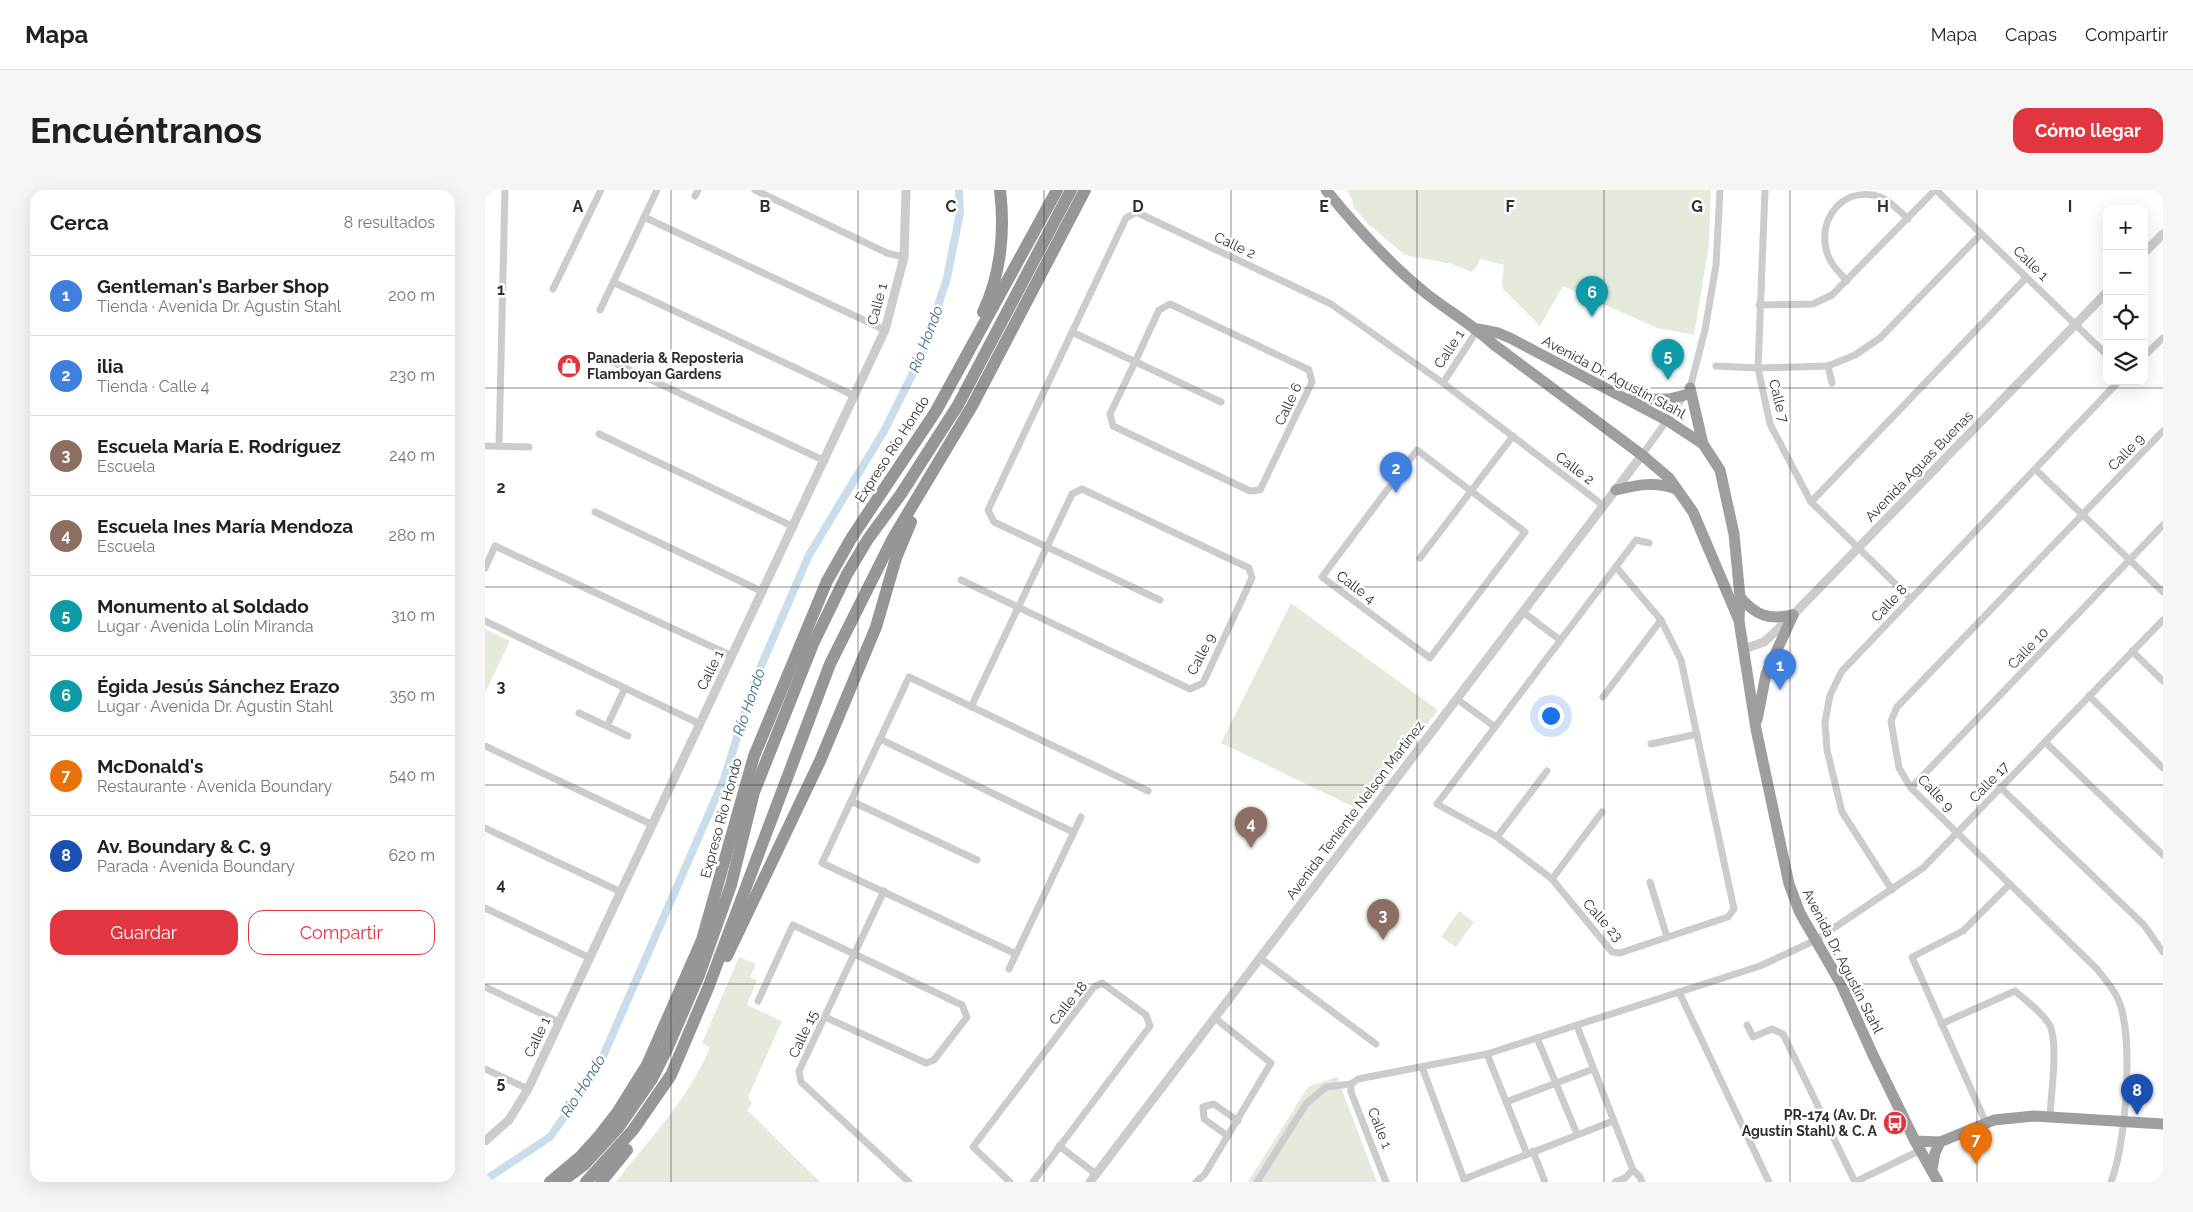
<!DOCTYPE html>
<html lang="es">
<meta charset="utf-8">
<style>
body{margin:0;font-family:Raleway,sans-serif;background:#f6f6f6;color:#202124}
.controls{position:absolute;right:15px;top:15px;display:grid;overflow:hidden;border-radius:10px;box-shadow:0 5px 20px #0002}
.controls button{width:45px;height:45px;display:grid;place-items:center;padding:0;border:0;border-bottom:1px solid #e0e0e0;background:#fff;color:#202124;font:25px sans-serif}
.you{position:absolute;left:1065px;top:525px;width:18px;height:18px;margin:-12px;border:4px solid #fff;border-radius:50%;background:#1a73e8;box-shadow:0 0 0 8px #1a73e833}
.badge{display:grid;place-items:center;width:32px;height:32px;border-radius:50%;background:#e1353f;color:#fff;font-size:16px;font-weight:700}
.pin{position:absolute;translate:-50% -41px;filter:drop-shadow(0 1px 2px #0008)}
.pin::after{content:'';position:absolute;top:26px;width:18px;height:15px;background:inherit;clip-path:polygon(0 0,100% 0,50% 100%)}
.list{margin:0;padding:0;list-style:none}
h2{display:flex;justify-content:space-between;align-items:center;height:65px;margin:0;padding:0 20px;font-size:21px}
h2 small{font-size:16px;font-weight:400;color:#757577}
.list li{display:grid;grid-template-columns:32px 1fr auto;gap:15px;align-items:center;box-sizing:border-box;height:80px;padding:0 20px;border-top:1px solid #e0e0e0}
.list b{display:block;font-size:19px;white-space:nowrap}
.list p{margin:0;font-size:16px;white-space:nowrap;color:#757577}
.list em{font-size:16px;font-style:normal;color:#757577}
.actions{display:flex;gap:10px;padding:15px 20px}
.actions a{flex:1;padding:11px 0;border:1px solid #e1353f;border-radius:15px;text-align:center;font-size:18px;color:#e1353f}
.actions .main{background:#e1353f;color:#fff}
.icon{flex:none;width:28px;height:28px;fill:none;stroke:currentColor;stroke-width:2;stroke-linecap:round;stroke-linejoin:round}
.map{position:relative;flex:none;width:1678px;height:992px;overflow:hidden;border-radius:15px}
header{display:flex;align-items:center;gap:30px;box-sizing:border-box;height:70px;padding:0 25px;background:#fff;border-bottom:1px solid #e0e0e0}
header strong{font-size:24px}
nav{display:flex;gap:28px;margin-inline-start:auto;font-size:18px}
.intro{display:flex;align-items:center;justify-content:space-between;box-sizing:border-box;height:120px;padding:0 30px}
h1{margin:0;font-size:35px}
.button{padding:12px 22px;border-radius:15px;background:#e1353f;color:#fff;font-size:18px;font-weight:700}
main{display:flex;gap:30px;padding:0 30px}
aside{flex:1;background:#fff;border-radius:15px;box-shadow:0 5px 20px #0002}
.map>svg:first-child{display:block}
.green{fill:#e4ebdd}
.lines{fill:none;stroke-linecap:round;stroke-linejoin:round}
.canal{stroke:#c9ddeb;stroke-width:8}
.minor{stroke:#ccc;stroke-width:7}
.tertiary{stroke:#ccc;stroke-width:9}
.trunk{stroke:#9e9e9e;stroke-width:11}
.motorway{stroke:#969696;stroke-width:12}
.grid{fill:none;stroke:#2f2f2f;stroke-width:1;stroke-opacity:0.55}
.labels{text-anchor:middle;stroke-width:5;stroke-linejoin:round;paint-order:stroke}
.street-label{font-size:14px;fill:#2f2f2f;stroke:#fff}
.poi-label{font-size:14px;font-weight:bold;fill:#2f2f2f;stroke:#fff;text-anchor:start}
.water-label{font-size:15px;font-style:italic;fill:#3e6e8f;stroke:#fff}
.grid-label{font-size:16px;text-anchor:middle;font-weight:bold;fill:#2f2f2f;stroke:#fff;stroke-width:5;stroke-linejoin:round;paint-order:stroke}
</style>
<header>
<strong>Mapa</strong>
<nav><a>Mapa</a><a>Capas</a><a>Compartir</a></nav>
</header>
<div class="intro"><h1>Encuéntranos</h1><a class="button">Cómo llegar</a></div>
<main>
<aside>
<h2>Cerca<small>8 resultados</small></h2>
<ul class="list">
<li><span class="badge" style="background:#3f7fe0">1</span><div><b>Gentleman's Barber Shop</b><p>Tienda · Avenida Dr. Agustín Stahl</p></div><em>200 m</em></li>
<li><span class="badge" style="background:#3f7fe0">2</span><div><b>ilia</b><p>Tienda · Calle 4</p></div><em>230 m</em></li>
<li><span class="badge" style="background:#8d6e63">3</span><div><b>Escuela María E. Rodríguez</b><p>Escuela</p></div><em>240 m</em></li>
<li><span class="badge" style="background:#8d6e63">4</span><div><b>Escuela Ines María Mendoza</b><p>Escuela</p></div><em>280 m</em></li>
<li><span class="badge" style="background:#0f9aa8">5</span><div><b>Monumento al Soldado</b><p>Lugar · Avenida Lolín Miranda</p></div><em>310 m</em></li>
<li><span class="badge" style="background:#0f9aa8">6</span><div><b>Égida Jesús Sánchez Erazo</b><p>Lugar · Avenida Dr. Agustín Stahl</p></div><em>350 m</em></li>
<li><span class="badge" style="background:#e8710a">7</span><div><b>McDonald's</b><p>Restaurante · Avenida Boundary</p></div><em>540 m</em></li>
<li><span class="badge" style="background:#1a4fb4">8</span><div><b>Av. Boundary &amp; C. 9</b><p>Parada · Avenida Boundary</p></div><em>620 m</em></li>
</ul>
<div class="actions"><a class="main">Guardar</a><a>Compartir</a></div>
</aside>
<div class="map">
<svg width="1678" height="992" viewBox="0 0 1678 992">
<rect width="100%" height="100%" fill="#fff"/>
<!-- green -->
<g class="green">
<polygon points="861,0 1226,0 1224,55 1209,145 1172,138 1078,96 1055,136 1018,99 1017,93 1019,75 995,69 991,78 986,82 967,74 920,65 883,34 868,16 867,9"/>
<polygon points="806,413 953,520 877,621 736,553"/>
<polygon points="0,439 25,451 0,503"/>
<polygon points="974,721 989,732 971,757 956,747"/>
<path d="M254 767 271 774 265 787 272 790 262 815 297 831 263 907 267 913 262 920 335 992H131C165 948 202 911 225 858L217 853Z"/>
<polygon points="852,887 892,992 763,992 823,897"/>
</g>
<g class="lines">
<!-- canal -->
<polyline class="canal" points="0,990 65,947 112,880 239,589 270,490 324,365 399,241 437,165 462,88 475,23 474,0"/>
<!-- minor -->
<g class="minor">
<polyline points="270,0 402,63 419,67"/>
<polyline points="1280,0 1273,178 1285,234 1326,312 1425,408"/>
<polyline points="1451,0 1622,165"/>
<polyline points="210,6 213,0"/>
<polyline points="159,27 400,140"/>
<path d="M1362 91C1353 81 1344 73 1341 59 1334 29 1356 0 1388 5 1402 7 1413 20 1423 29"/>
<polyline points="128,92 370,206"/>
<polyline points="68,99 116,0"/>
<polygon points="685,114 824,180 827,192 775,300 765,301 628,236 625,224 650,172 674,120"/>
<polyline points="1274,115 1328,114 1347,105 1450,0"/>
<polyline points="115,120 172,0"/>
<polyline points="587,142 736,212"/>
<polyline points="1659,166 1678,148"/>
<polyline points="117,167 340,271"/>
<polyline points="1231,176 1273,178 1343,176 1370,165 1395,148 1496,44"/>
<polyline points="1343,176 1347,193"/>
<polyline points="958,193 993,139"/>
<polyline points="114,244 309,337"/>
<polyline points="0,256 44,257"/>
<polyline points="14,256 20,0"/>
<polygon points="932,260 1040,342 945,468 837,387"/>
<polyline points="1157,265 1205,198 1220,140 1231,75 1235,0"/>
<polyline points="1550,279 1678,402"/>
<polyline points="1326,312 1541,88"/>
<polyline points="110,322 278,402"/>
<polyline points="935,368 1028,246"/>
<polyline points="1131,377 1176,430 1196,470 1249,719 1243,727 1135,763 1127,762 1067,689 1012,647 952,614 1151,350 1164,353"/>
<polyline points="0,378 10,356 247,466"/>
<polyline points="476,390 705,499 718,493 767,388 764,378 597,299 587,304 486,517"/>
<polyline points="675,410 509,332 503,320 641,28 651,22 846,114 958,193 1119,316"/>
<polyline points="1038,422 1075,450"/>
<polyline points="0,431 215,534"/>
<polyline points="1647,461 1678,491"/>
<polyline points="1604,506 1678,578"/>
<polyline points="1118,507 1176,430"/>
<polyline points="972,509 1010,537"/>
<polyline points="94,523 143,546"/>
<polyline points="122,536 140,498"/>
<polyline points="395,549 588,642"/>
<polyline points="1560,552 1678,665"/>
<polyline points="1166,554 1212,544"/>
<polyline points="0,556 168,635"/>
<polyline points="1426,598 1678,335"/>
<polyline points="1516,598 1659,735 1678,762"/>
<polyline points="366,611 492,670"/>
<polyline points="0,638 136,702"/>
<polyline points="1012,647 1062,581"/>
<polyline points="1067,689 1117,622"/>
<polyline points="1165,692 1182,747"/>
<polyline points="1407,700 1357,622 1342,560 1340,532 1345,505 1357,481 1634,191"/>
<polyline points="399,701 314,881 316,892 424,992"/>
<polyline points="0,718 105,768"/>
<polyline points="531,764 337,673 424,487 663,601"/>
<polyline points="775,768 891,854"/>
<polyline points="524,779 596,627"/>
<polyline points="0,797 74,832"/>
<polyline points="1194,802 1284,992"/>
<polyline points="273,811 308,735 477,815 482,827 449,870 441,873 340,827"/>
<path d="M1456 834 1530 801C1541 811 1556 821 1564 834 1574 851 1566 904 1565 926"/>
<polyline points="1262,835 1268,847 1287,839 1298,844 1370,992"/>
<polyline points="1092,836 1148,980 1155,987 1157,992"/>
<polyline points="1052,848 1092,944"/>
<polyline points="1002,864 1042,964"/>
<polyline points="937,877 980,992"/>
<polyline points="0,879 43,899"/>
<polyline points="866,894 873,889 1002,864 1275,776 1331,750 1438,678 1678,430"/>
<polyline points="866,894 866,902 901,992"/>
<polyline points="1021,912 1108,879"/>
<polyline points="1501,933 1427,767 1478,741 1525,694"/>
<polyline points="743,946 719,929 718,917 729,914 753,931"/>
<polyline points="574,956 611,984"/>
<polyline points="1048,961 1060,992"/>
<polyline points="979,989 1128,931"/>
<polyline points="525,992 488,957 609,797 617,793 661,825 665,836 548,992"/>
<polyline points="711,992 720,984 786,873 730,828"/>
<polyline points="772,992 821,914 841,897 866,894"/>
<polyline points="1130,992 1140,988 1148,980"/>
<polyline points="1370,992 1436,960"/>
<path d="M1626 992C1641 955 1650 842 1632 807 1627 797 1619 788 1612 779L1426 598 1414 578 1406 531 1412 517 1678 241"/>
</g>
<!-- tertiary -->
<g class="tertiary">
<polyline points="1659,63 1678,44"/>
<polyline points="1259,459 1279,452 1308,425 1622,102"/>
<polyline points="0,951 24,930 43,899 400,140 419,67 421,0"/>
<polyline points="605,992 1157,265"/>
</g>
<!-- trunk -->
<g class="trunk">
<path d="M841 0C872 38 905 75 943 105 965 122 988 135 1008 154L1157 265 1184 288 1208 322 1253 428"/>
<polyline points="993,139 1013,143 1025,148 1183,231 1218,254 1235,280 1249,344 1255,407 1254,431 1271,539 1304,694 1315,723 1356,794 1388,865 1430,951 1453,992"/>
<polyline points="1205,198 1218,254"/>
<polyline points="1145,209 1184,209 1200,205"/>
<path d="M1131 300C1152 295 1170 291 1191 299"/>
<path d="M1255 407C1271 426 1284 430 1308 425"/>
<polyline points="1272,530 1281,484 1308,425"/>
<polyline points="1430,951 1455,952 1509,930 1549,926 1678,934"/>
<polyline points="1447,979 1450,963 1455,952"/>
</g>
<!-- motorway -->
<g class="motorway">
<path d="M498 122C516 85 520 40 515 0"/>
<polyline points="242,766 335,571 391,437 411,368 426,332"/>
<polyline points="65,992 96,966 114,946 132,923 162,875 217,750 269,566 342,391 367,347 451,221 572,0"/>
<polyline points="76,992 99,975 133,938 167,889 182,859 214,785 246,695 269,602 328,454 362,384 383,349 416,304 473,215 586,0"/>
<polyline points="101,992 148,940 186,885 223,798 345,474 408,348 487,216 600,0"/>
<polyline points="116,992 142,960"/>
</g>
</g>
<!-- grid -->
<path class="grid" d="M186 0V992M373 0V992M559 0V992M746 0V992M932 0V992M1119 0V992M1305 0V992M1492 0V992M0 198H1678M0 397H1678M0 595H1678M0 794H1678"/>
<!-- icons -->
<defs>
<g id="shop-disc" transform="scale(1.25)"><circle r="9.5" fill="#e1353f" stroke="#fff"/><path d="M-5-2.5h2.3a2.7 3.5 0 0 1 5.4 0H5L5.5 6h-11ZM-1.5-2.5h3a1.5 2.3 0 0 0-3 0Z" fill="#fff"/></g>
<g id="bus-disc" transform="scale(1.25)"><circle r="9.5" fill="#e1353f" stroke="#fff"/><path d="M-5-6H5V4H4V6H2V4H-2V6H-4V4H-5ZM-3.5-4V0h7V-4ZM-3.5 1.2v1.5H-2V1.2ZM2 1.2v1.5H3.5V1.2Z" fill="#fff"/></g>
</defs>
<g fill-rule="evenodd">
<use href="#shop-disc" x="84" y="176"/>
<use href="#bus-disc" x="1410" y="933"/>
</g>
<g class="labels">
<!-- street labels -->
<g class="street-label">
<text transform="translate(750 55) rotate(25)" y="5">Calle 2</text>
<text transform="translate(1546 73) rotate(44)" y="5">Calle 1</text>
<text transform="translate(392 114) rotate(-75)" y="5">Calle 1</text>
<text transform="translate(964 159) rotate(-57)" y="5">Calle 1</text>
<text transform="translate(1129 187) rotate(28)" y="5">Avenida Dr. Agustín Stahl</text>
<text transform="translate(1294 211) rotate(76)" y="5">Calle 7</text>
<text transform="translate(803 214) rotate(-65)" y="5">Calle 6</text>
<text transform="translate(407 259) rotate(-57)" y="5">Expreso Río Hondo</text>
<text transform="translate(1641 262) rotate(-46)" y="5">Calle 9</text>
<text transform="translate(1434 276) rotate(-46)" y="5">Avenida Aguas Buenas</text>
<text transform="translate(1090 278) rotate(37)" y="5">Calle 2</text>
<text transform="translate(871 397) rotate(37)" y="5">Calle 4</text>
<text transform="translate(1404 413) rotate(-47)" y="5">Calle 8</text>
<text transform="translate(1543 458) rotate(-46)" y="5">Calle 10</text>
<text transform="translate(716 464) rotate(-62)" y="5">Calle 9</text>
<text transform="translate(225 480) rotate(-64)" y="5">Calle 1</text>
<text transform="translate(1504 592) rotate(-46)" y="5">Calle 17</text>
<text transform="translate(1451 603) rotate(46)" y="5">Calle 9</text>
<text transform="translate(870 620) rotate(-53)" y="5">Avenida Teniente Nelson Martínez</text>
<text transform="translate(236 628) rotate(-75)" y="5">Expreso Río Hondo</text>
<text transform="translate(1118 730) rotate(48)" y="5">Calle 23</text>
<text transform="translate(1358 771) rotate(63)" y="5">Avenida Dr. Agustín Stahl</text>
<text transform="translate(583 813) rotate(-51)" y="5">Calle 18</text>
<text transform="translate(318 844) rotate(-65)" y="5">Calle 15</text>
<text transform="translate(52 847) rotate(-65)" y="5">Calle 1</text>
<text transform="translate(895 938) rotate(68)" y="5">Calle 1</text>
</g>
<!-- poi labels -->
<g class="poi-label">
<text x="102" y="173">Panaderia &amp; Reposteria<tspan x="102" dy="16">Flamboyan Gardens</tspan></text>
<text x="1392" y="930" text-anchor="end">PR-174 (Av. Dr.<tspan x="1392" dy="16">Agustín Stahl) &amp; C. A</tspan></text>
</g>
<!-- water labels -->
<g class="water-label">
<text transform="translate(441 149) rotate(-69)" y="5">Río Hondo</text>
<text transform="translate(264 512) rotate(-71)" y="5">Río Hondo</text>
<text transform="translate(98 896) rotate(-58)" y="5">Río Hondo</text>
</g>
</g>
<g class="grid-label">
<text x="93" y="22">A</text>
<text x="280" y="22">B</text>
<text x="466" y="22">C</text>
<text x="653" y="22">D</text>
<text x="839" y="22">E</text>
<text x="1025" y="22">F</text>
<text x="1212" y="22">G</text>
<text x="1398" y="22">H</text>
<text x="1585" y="22">I</text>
<text x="16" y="105">1</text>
<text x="16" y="303">2</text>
<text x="16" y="502">3</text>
<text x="16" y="700">4</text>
<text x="16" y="898">5</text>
</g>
</svg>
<div class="controls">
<button>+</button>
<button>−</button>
<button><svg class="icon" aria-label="locate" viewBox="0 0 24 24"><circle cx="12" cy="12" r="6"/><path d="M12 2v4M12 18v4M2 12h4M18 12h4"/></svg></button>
<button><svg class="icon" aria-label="layers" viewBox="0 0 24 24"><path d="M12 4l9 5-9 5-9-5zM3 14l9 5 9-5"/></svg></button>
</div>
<div class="you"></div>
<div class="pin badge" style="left:1295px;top:500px;background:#3f7fe0">1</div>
<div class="pin badge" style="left:911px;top:303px;background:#3f7fe0">2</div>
<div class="pin badge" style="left:898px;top:750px;background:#8d6e63">3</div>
<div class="pin badge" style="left:766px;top:658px;background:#8d6e63">4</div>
<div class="pin badge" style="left:1183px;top:190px;background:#0f9aa8">5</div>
<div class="pin badge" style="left:1107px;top:127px;background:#0f9aa8">6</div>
<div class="pin badge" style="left:1491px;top:974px;background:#e8710a">7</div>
<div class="pin badge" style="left:1652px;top:925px;background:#1a4fb4">8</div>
</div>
</main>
